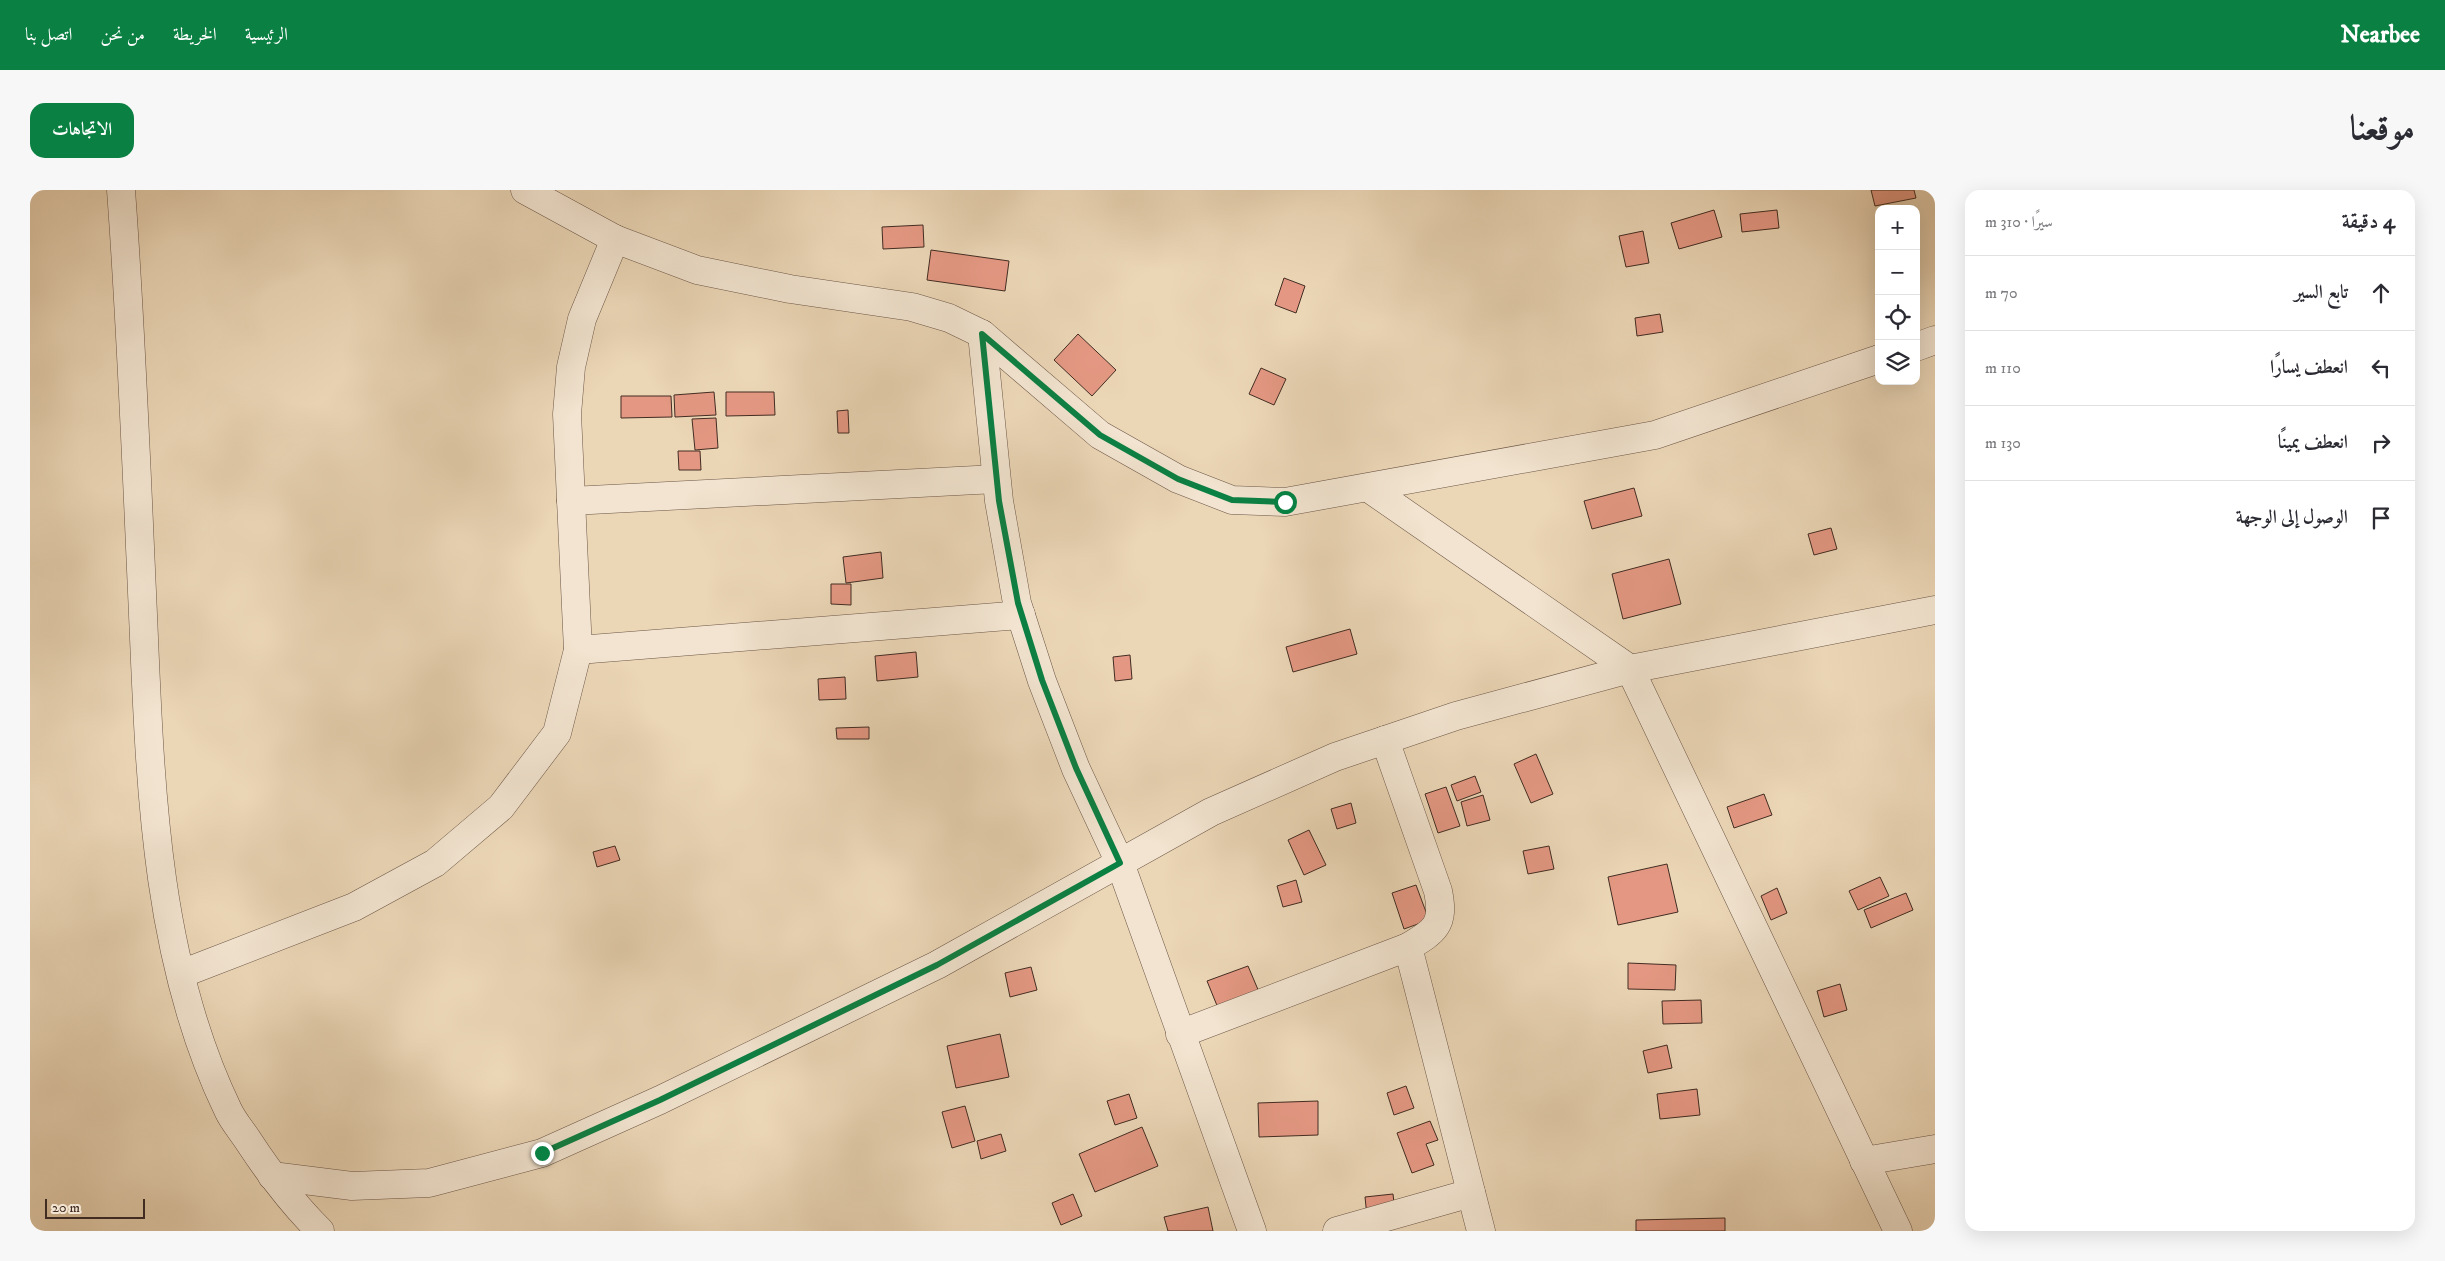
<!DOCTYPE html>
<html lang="ar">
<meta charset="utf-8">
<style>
body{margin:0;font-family:"IM FELL DW Pica",Amiri,serif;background:#f7f7f7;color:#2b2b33;direction:rtl}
.controls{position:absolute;right:15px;top:15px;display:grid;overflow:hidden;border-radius:10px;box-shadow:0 5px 20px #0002}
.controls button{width:45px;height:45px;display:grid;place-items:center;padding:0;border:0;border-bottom:1px solid #e1e1e2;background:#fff;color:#2b2b33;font:25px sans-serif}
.scale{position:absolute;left:15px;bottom:12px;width:100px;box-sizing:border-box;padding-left:5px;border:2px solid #422c22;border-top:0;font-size:14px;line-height:18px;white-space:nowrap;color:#422c22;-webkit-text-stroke:4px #f2e4d0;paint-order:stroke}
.stop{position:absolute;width:15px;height:15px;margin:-11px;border:4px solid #0b8043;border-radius:50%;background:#fff}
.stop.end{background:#0b8043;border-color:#fff;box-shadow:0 1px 5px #0008}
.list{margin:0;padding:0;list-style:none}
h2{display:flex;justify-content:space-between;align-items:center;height:65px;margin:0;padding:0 20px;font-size:21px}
h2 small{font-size:16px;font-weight:400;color:#7c7c81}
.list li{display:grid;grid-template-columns:32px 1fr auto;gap:15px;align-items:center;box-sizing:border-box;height:75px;padding:0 20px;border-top:1px solid #e1e1e2}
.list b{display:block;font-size:19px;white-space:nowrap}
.list em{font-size:16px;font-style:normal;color:#7c7c81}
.icon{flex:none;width:28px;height:28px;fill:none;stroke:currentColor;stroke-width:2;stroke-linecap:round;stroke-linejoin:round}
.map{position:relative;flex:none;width:1905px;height:1041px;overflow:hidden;direction:ltr;border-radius:15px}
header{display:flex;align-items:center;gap:30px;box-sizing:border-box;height:70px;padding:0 25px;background:#0b8043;color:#fff}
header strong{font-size:24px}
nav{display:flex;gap:28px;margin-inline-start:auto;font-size:18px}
.intro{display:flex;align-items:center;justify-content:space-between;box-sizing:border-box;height:120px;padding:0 30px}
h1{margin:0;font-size:35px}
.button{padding:12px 22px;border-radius:15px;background:#0b8043;color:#fff;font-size:18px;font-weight:700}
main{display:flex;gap:30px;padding:0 30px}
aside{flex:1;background:#fff;border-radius:15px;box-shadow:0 5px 20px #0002}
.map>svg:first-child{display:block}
.building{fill:#e49883;stroke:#422c22}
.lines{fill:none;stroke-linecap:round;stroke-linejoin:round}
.minor-casing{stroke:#6c5647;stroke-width:29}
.minor{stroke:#f2e4d0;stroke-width:28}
.route{stroke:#0b8043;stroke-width:6}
</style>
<header>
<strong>Nearbee</strong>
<nav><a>الرئيسية</a><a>الخريطة</a><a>من نحن</a><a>اتصل بنا</a></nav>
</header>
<div class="intro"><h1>موقعنا</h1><a class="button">الاتجاهات</a></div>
<main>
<aside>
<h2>4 دقيقة<small>سيرًا · 310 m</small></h2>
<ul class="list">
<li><svg class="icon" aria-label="ahead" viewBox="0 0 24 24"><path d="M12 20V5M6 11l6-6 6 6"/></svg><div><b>تابع السير</b></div><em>70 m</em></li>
<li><svg class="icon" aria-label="left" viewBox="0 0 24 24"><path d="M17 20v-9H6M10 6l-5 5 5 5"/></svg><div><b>انعطف يسارًا</b></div><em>110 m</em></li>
<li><svg class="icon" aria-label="right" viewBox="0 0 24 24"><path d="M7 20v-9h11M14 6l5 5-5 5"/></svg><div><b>انعطف يمينًا</b></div><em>130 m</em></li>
<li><svg class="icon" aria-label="arrive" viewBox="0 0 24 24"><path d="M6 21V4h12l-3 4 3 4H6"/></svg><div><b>الوصول إلى الوجهة</b></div></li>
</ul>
</aside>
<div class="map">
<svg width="1905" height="1041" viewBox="0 0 1905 1041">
<rect width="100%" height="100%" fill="#ebd6b6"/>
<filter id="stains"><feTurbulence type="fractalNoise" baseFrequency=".004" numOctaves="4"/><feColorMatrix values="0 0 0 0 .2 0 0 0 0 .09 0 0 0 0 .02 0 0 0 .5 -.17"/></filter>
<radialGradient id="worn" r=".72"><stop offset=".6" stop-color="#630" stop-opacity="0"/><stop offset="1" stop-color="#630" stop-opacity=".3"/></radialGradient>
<!-- building -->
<g class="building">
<polygon points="1841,0 1884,0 1886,8 1845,16"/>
<polygon points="1684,20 1692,47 1649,59 1641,33"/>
<polygon points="1747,20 1749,38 1712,42 1710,24"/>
<polygon points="893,35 894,57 853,59 852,37"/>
<polygon points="1613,41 1619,73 1596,77 1589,46"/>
<polygon points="901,60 979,71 975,101 897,90"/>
<polygon points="1254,88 1275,96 1266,123 1245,115"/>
<polygon points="1630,124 1633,142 1607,146 1605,128"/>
<polygon points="1048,144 1086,180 1062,206 1024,170"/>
<polygon points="1231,178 1256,189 1244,215 1219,204"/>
<polygon points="684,202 686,225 645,227 644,205"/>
<polygon points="696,202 744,202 745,225 696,226"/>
<polygon points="591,206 641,206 642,227 591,228"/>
<polygon points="818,220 819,243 808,243 807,221"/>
<polygon points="686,228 688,258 665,260 662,229"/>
<polygon points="648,261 670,261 671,280 649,280"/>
<polygon points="1604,298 1612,326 1562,339 1554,311"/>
<polygon points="1801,338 1807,359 1784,365 1778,344"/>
<polygon points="851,362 853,388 816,393 813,367"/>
<polygon points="1639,369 1651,414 1593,429 1582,384"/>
<polygon points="801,394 821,394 821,415 801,414"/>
<polygon points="1320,439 1327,464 1263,482 1256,457"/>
<polygon points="886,462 888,487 847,491 845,466"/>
<polygon points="1100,465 1102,489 1085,491 1083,467"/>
<polygon points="815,487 816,509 789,510 788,489"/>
<polygon points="839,537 839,549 807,549 806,538"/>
<polygon points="1506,564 1523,604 1501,613 1484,574"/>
<polygon points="1445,586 1451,602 1427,611 1421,595"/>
<polygon points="1416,597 1430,636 1408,643 1395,604"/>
<polygon points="1734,604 1742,625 1704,638 1697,617"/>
<polygon points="1453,605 1460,630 1437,636 1431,612"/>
<polygon points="1321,613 1326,633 1307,639 1301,619"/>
<polygon points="1279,640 1296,675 1274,685 1258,650"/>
<polygon points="585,656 590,670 567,677 563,662"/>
<polygon points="1519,656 1524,679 1498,684 1493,661"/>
<polygon points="1637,674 1648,722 1588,735 1578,687"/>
<polygon points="1850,687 1859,706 1828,720 1819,701"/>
<polygon points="1266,690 1272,712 1253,717 1247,696"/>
<polygon points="1386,695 1399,730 1374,739 1362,703"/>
<polygon points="1747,698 1757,723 1741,730 1731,706"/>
<polygon points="1876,703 1883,720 1841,738 1834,720"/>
<polygon points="1598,773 1646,775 1645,800 1598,799"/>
<polygon points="1218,776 1229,802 1188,818 1177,791"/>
<polygon points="1001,777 1007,800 980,807 975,783"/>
<polygon points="1810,794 1817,820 1794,827 1787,801"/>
<polygon points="1671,810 1672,833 1633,834 1632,811"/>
<polygon points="970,844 979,887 926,898 917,856"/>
<polygon points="1637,855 1642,878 1618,883 1613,861"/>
<polygon points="1376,896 1384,918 1364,925 1357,903"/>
<polygon points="1667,899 1670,925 1630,929 1627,904"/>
<polygon points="1099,904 1107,928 1085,935 1077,911"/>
<polygon points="1288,911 1288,945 1229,947 1228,913"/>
<polygon points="935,916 945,951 922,958 912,922"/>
<polygon points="1400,931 1408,950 1396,954 1404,975 1382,983 1367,943"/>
<polygon points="1112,937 1128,976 1065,1002 1049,964"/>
<polygon points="971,944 976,961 951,969 947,951"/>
<polygon points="1043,1004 1052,1026 1031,1035 1022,1013"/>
<polygon points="1363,1004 1365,1022 1337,1026 1335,1007"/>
<polygon points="1178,1017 1183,1041 1138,1041 1134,1027"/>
<polygon points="1695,1028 1695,1041 1606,1041 1606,1030"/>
</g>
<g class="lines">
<!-- minor casing -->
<g class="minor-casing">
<g id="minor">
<path d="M91 0C101 134 106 268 112 402 120 576 121 761 198 920 203 931 212 941 219 952 240 984 263 1014 290 1041"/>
<polyline points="495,0 585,49 667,80 760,99 882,117 919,128 952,144 1070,245 1148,289 1202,310 1255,312 1625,245 1849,169"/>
<polyline points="952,144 969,311 987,413 1012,491 1046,579 1090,673 1222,1041"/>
<polyline points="1886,157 1905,150"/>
<polyline points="1340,299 1600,479 1868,1041"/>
<polyline points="541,311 966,289"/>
<polyline points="548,460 991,425"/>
<polyline points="1378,757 1451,1041"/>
<polyline points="151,784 324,717 405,673 471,617 527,543 548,460 537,224 541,177 552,129 585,49"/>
<path d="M1150 844 1378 757C1405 741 1415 735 1408 701L1355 550"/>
<polyline points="1834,971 1905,959"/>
<polyline points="242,986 322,996 399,993 512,963 630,910 907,775 1181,622 1305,567 1426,526 1600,479 1905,420"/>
<polyline points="1307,1041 1441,1003"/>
</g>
</g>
<!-- minor -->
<use href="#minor" class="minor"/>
</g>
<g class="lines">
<!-- route -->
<polyline class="route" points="512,963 630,910 907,775 1090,673 1046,578 1012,490 988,413 969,311 952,144 1070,245 1148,289 1202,310 1255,312"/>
</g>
<rect width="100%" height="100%" filter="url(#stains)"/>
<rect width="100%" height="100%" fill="url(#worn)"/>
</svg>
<div class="controls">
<button>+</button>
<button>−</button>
<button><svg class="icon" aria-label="locate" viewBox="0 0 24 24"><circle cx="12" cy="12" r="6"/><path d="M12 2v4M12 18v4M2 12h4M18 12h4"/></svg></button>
<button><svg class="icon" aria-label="layers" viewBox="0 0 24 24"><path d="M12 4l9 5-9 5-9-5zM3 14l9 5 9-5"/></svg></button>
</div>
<div class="scale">20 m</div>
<div class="stop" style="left:1255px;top:312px"></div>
<div class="stop end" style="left:512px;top:963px"></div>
</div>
</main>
